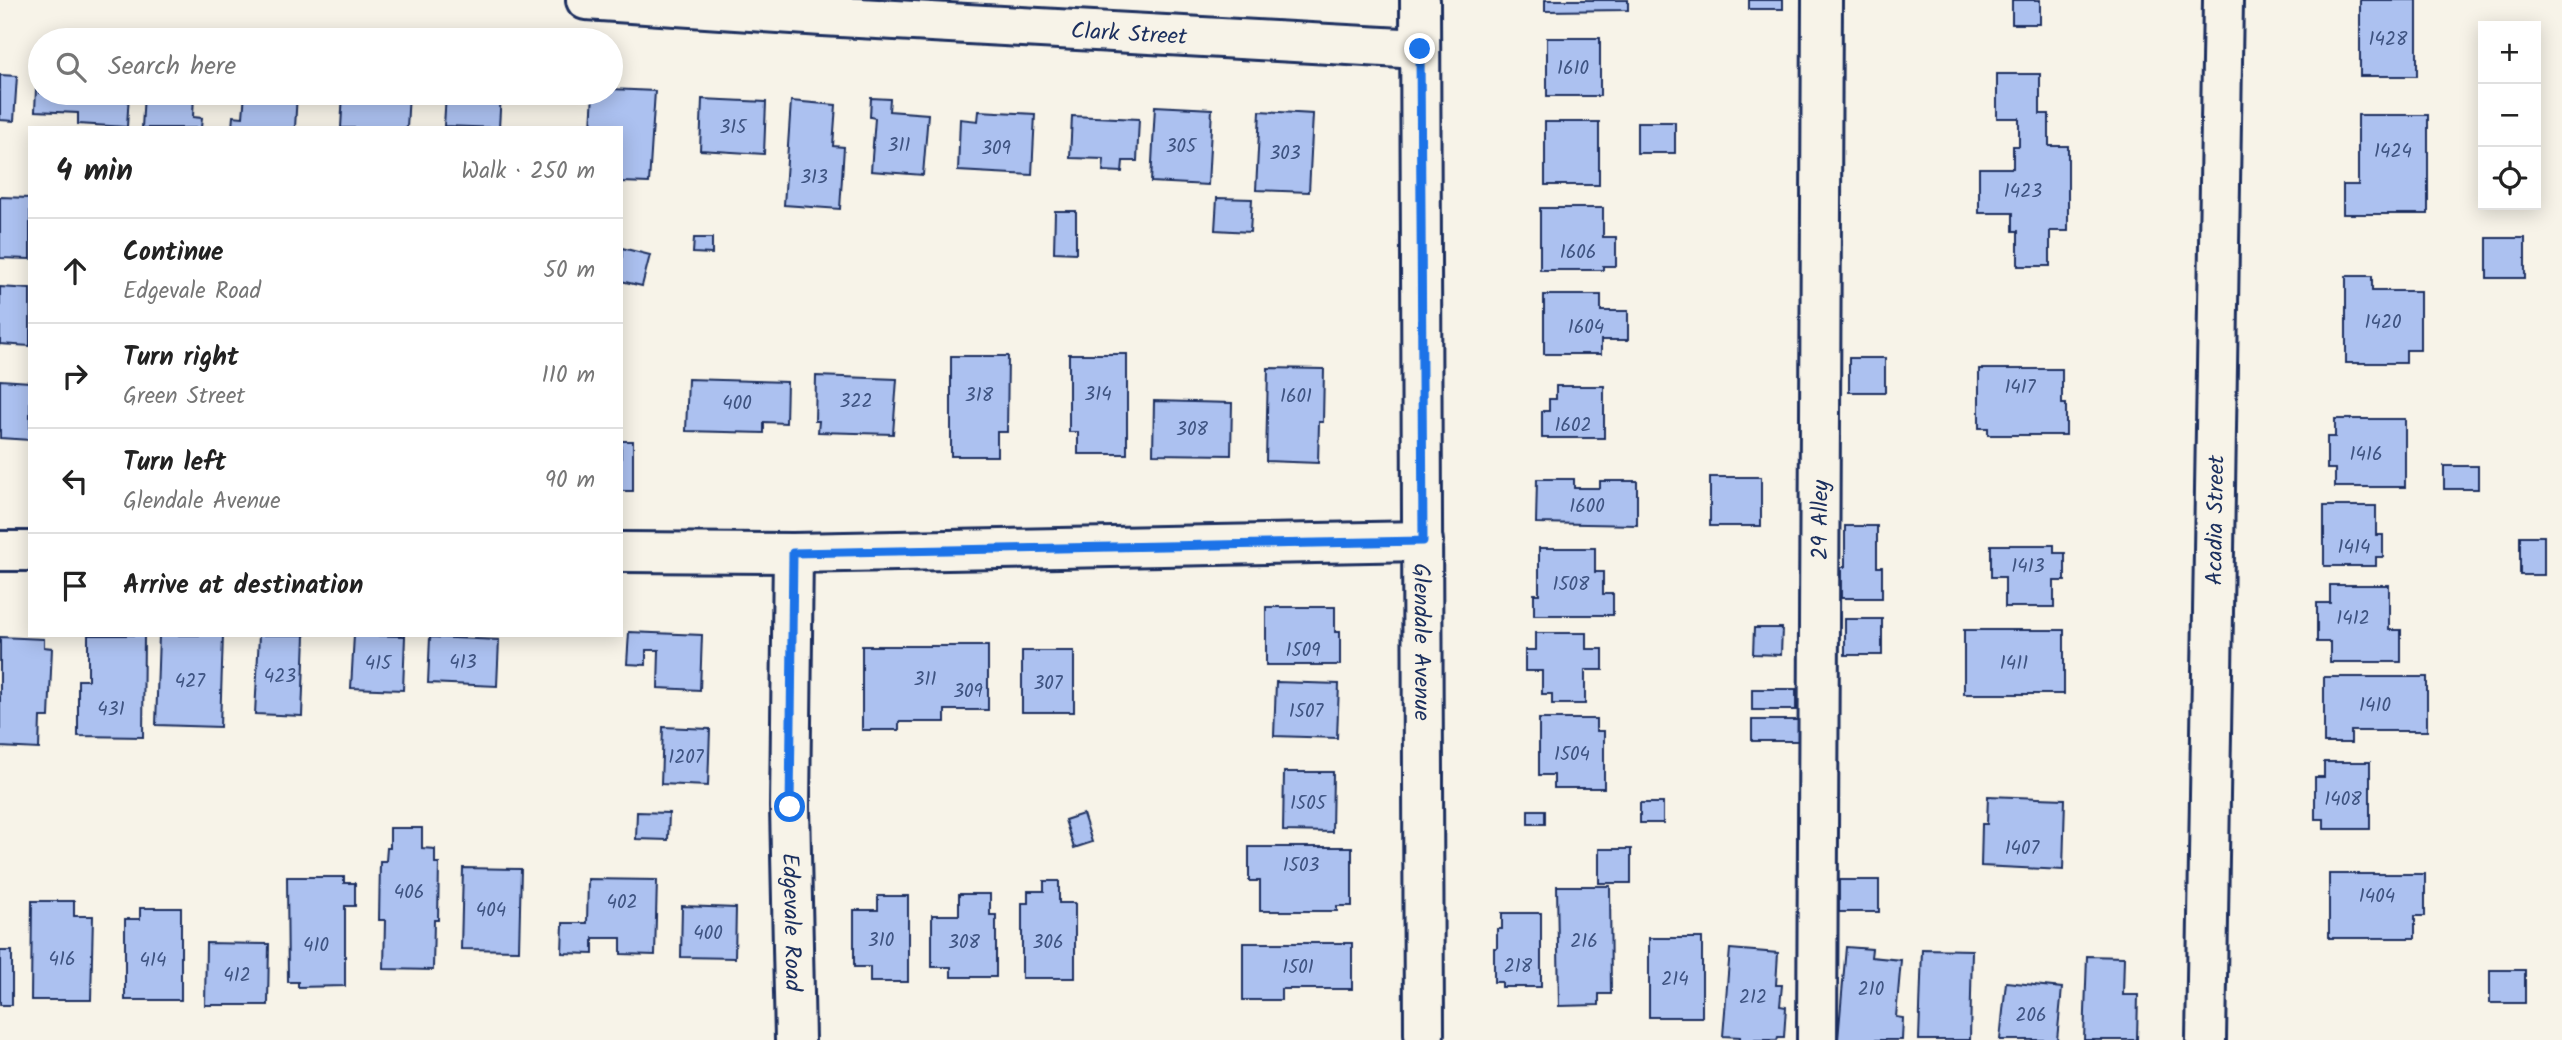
<!DOCTYPE html>
<meta charset="utf-8">
<style>
body{margin:0;font-family:Kalam,sans-serif;background:#f2f2f2;color:#222}
.controls{position:absolute;right:21px;top:21px;display:grid;overflow:hidden;border-radius:0px;box-shadow:0 4px 18px #0003}
.controls button{width:63px;height:63px;display:grid;place-items:center;padding:0;border:0;border-bottom:2px solid #e0e0e0;background:#fff;color:#222;font:35px sans-serif}
.stop{position:absolute;width:21px;height:21px;margin:-16px;border:5px solid #1a73e8;border-radius:50%;background:#fff}
.stop.end{background:#1a73e8;border-color:#fff;box-shadow:0 2px 7px #0008}
.list{margin:0;padding:0;list-style:none}
h2{display:flex;justify-content:space-between;align-items:center;height:91px;margin:0;padding:0 28px;font-size:30px}
h2 small{font-size:23px;font-weight:400;color:#767676}
.list li{display:grid;grid-template-columns:46px 1fr auto;gap:21px;align-items:center;box-sizing:border-box;height:105px;padding:0 28px;border-top:2px solid #e0e0e0}
.list b{display:block;font-size:26px;white-space:nowrap}
.list p{margin:0;font-size:23px;white-space:nowrap;color:#767676}
.list em{font-size:23px;font-style:normal;color:#767676}
.icon{flex:none;width:38px;height:38px;fill:none;stroke:currentColor;stroke-width:2;stroke-linecap:round;stroke-linejoin:round}
.map{position:relative;flex:none;width:2562px;height:1040px;overflow:hidden}
.search{position:absolute;background:#fff;box-shadow:0 4px 18px #0003;left:28px;top:28px;width:595px;height:77px;display:flex;align-items:center;gap:18px;box-sizing:border-box;padding:0 24px;border-radius:38px;color:#767676;font-size:26px}
.panel{position:absolute;background:#fff;box-shadow:0 4px 18px #0003;left:28px;top:126px;width:595px;height:511px;border-radius:0px}
.map>svg:first-child{display:block}
.building{fill:#acc1f0;stroke:#1b2f5e;stroke-width:2}
.lines{fill:none;stroke-linecap:round;stroke-linejoin:round}
.minor-casing{stroke:#1b2f5e;stroke-width:44}
.minor{stroke:#f7f3e8;stroke-width:38}
.route{stroke:#1a73e8;stroke-width:9}
.labels{text-anchor:middle;stroke-width:7;stroke-linejoin:round;paint-order:stroke}
.number-label{font-size:19px;fill:#3f5482}
.street-label{font-size:23px;fill:#1b2f5e;stroke:#f7f3e8}
</style>
<div class="map">
<svg width="2562" height="1040" viewBox="0 0 2562 1040">
<rect width="100%" height="100%" fill="#f7f3e8"/>
<filter id="ink" filterUnits="userSpaceOnUse"><feTurbulence type="fractalNoise" baseFrequency=".0143" numOctaves="2"/><feDisplacementMap in="SourceGraphic" scale="14" xChannelSelector="R" yChannelSelector="G"/><feConvolveMatrix kernelMatrix="1 2 1 2 8 2 1 2 1" color-interpolation-filters="sRGB"/></filter>
<g filter="url(#ink)">
<!-- building -->
<g class="building">
<polygon points="1545,0 1628,0 1628,10 1545,11"/>
<rect x="1749" y="0" width="34" height="9"/>
<rect x="2012" y="0" width="28" height="24"/>
<rect x="2360" y="0" width="57" height="76"/>
<rect x="1547" y="38" width="53" height="58"/>
<polygon points="37,66 40,66 40,93 129,93 127,127 78,124 78,113 35,111"/>
<polygon points="1997,74 2040,74 2040,114 2049,114 2049,146 2068,146 2068,231 2050,231 2050,266 2018,266 2018,231 2013,231 2013,213 1979,213 1979,168 2013,168 2013,146 2019,146 2019,118 1997,118"/>
<polygon points="0,75 17,76 14,121 0,120"/>
<polygon points="611,89 655,91 649,183 621,182 621,128 591,128 593,93 611,93"/>
<polygon points="144,93 194,93 193,117 202,118 201,128 142,128"/>
<polygon points="245,93 297,93 295,128 232,128 233,116 243,117"/>
<polygon points="343,93 409,93 407,128 341,128"/>
<polygon points="446,93 501,93 499,128 444,126"/>
<polygon points="871,98 890,99 889,111 928,114 923,175 871,171 875,118 870,117"/>
<polygon points="702,99 766,102 764,154 700,150"/>
<polygon points="791,101 836,105 833,146 844,147 840,209 784,205"/>
<polygon points="1155,106 1212,109 1208,185 1151,182"/>
<polygon points="979,111 1035,114 1032,175 958,171 960,119 978,121"/>
<polygon points="1260,111 1313,114 1309,192 1256,190"/>
<polygon points="2358,115 2428,115 2428,214 2343,214 2343,185 2358,185"/>
<polygon points="1072,116 1139,119 1137,161 1123,161 1122,172 1103,171 1104,159 1070,158"/>
<rect x="1545" y="122" width="54" height="63"/>
<rect x="1637" y="122" width="38" height="31"/>
<polygon points="0,197 30,198 30,259 0,258"/>
<polygon points="1217,198 1252,199 1250,232 1215,230"/>
<polygon points="1540,208 1603,208 1603,237 1616,237 1616,266 1603,266 1603,270 1540,270"/>
<polygon points="1055,211 1076,211 1076,253 1054,252"/>
<polygon points="694,238 712,238 712,254 693,253"/>
<rect x="2487" y="238" width="38" height="40"/>
<polygon points="622,248 650,255 642,286 621,281"/>
<polygon points="2346,276 2372,276 2372,291 2420,291 2420,350 2406,350 2406,363 2346,363"/>
<polygon points="0,287 30,289 30,346 0,344"/>
<polygon points="1544,295 1601,295 1601,311 1628,311 1628,340 1601,340 1601,354 1544,354"/>
<polygon points="1069,354 1127,354 1127,454 1078,454 1078,432 1069,432"/>
<polygon points="951,356 1008,356 1007,432 997,432 997,456 951,456"/>
<rect x="1849" y="358" width="36" height="34"/>
<polygon points="1268,368 1324,369 1323,422 1319,422 1318,463 1266,461"/>
<polygon points="1979,369 2062,369 2062,404 2066,404 2066,435 1988,435 1988,428 1979,428"/>
<polygon points="816,376 897,379 893,434 818,432 819,421 815,421"/>
<polygon points="688,379 787,382 786,423 764,422 764,433 686,431"/>
<polygon points="0,380 30,382 30,440 0,438"/>
<polygon points="1556,386 1604,386 1604,438 1542,438 1542,411 1549,411 1549,399 1556,399"/>
<polygon points="1154,401 1232,403 1231,455 1153,454"/>
<polygon points="2335,419 2405,419 2405,487 2335,487 2335,469 2327,469 2327,437 2335,437"/>
<rect x="621" y="441" width="12" height="50"/>
<rect x="2444" y="466" width="34" height="23"/>
<rect x="1710" y="477" width="51" height="49"/>
<polygon points="1537,479 1574,479 1574,488 1600,488 1600,481 1637,481 1637,525 1536,523"/>
<polygon points="2324,506 2376,506 2376,535 2383,535 2383,557 2376,557 2376,566 2324,566"/>
<polygon points="1845,526 1877,526 1877,567 1882,567 1882,598 1841,598 1841,567 1845,567"/>
<rect x="2520" y="536" width="24" height="39"/>
<polygon points="1991,545 2054,545 2054,553 2065,553 2065,581 2054,581 2054,607 2005,607 2005,577 1991,577"/>
<polygon points="1539,548 1595,548 1595,572 1603,572 1603,594 1613,594 1613,615 1534,615 1534,594 1539,594"/>
<polygon points="2330,585 2389,585 2389,630 2401,630 2401,662 2330,662 2330,642 2317,642 2317,603 2330,603"/>
<polygon points="1266,607 1335,607 1335,632 1340,632 1340,665 1266,665"/>
<rect x="1845" y="619" width="37" height="36"/>
<polygon points="1754,628 1782,628 1781,655 1753,654"/>
<rect x="1964" y="630" width="100" height="64"/>
<polygon points="629,632 702,635 700,690 658,688 659,650 646,650 646,665 627,664"/>
<polygon points="1536,633 1586,633 1586,649 1603,649 1603,670 1585,670 1585,704 1552,704 1552,694 1542,694 1542,671 1525,671 1525,650 1536,650"/>
<polygon points="88,635 144,635 143,737 78,736 78,680 88,680"/>
<polygon points="159,635 223,635 220,727 156,725"/>
<polygon points="259,635 305,635 302,716 255,714"/>
<polygon points="354,635 405,636 403,690 351,688"/>
<polygon points="0,637 44,639 44,647 52,648 49,717 40,717 39,749 0,747"/>
<polygon points="430,637 499,640 497,686 428,683"/>
<polygon points="862,646 988,646 988,710 945,710 945,722 899,722 899,730 862,730"/>
<rect x="1022" y="651" width="52" height="61"/>
<polygon points="2324,677 2427,677 2427,731 2351,731 2351,743 2324,743"/>
<polygon points="1276,682 1339,684 1337,738 1274,736"/>
<rect x="1752" y="689" width="44" height="21"/>
<polygon points="1539,719 1596,719 1596,731 1604,731 1604,788 1554,788 1554,775 1539,775"/>
<rect x="1752" y="720" width="46" height="21"/>
<polygon points="663,727 710,729 708,786 661,784"/>
<polygon points="2324,762 2370,762 2370,829 2324,829 2324,819 2315,819 2315,777 2324,777"/>
<polygon points="1284,772 1333,772 1332,832 1283,831"/>
<polygon points="1988,796 2065,799 2063,870 1981,866 1982,824 1987,824"/>
<rect x="1640" y="803" width="23" height="20"/>
<rect x="1528" y="810" width="17" height="14"/>
<polygon points="637,812 669,813 668,840 636,839"/>
<polygon points="1083,814 1092,842 1074,848 1065,820"/>
<polygon points="390,828 422,828 422,848 435,849 435,863 439,863 438,920 434,920 433,970 384,969 385,920 379,920 380,861 386,861 387,848 390,848"/>
<polygon points="1249,847 1352,847 1352,906 1337,906 1337,911 1260,911 1260,881 1249,881"/>
<rect x="1599" y="849" width="32" height="34"/>
<polygon points="463,868 521,869 519,950 461,949"/>
<polygon points="2329,874 2425,874 2425,916 2415,916 2415,938 2329,938"/>
<polygon points="287,877 344,877 344,883 355,883 355,906 345,906 345,986 298,987 298,982 288,982"/>
<polygon points="588,879 657,880 655,955 621,954 621,938 593,938 593,954 562,953 563,923 587,923"/>
<rect x="1839" y="880" width="40" height="32"/>
<polygon points="1044,881 1059,881 1059,903 1075,903 1075,978 1022,978 1022,903 1028,903 1028,891 1044,891"/>
<polygon points="1557,886 1610,886 1611,994 1599,994 1599,1005 1559,1006"/>
<polygon points="959,894 990,894 990,915 996,915 996,977 951,977 951,967 932,967 932,915 959,915"/>
<polygon points="878,896 908,896 908,982 870,982 870,967 854,967 854,910 878,910"/>
<polygon points="32,901 74,901 74,916 93,916 91,1000 31,1000"/>
<polygon points="682,906 736,908 735,958 681,957"/>
<polygon points="140,908 181,908 181,1000 125,1000 125,919 140,919"/>
<polygon points="1502,913 1541,913 1541,987 1502,987 1502,982 1494,982 1494,948 1497,948 1497,929 1502,929"/>
<rect x="1649" y="938" width="53" height="79"/>
<polygon points="206,943 269,944 268,1005 205,1005"/>
<polygon points="1243,943 1352,943 1352,989 1281,989 1281,1000 1243,1000"/>
<polygon points="1846,947 1872,949 1871,957 1901,960 1896,1017 1903,1018 1902,1040 1838,1040"/>
<polygon points="1730,949 1778,953 1776,985 1782,985 1780,1006 1786,1007 1784,1037 1778,1037 1777,1040 1740,1040 1740,1037 1723,1036"/>
<polygon points="1922,949 1972,950 1970,1040 1919,1040"/>
<rect x="0" y="951" width="12" height="54"/>
<polygon points="2087,956 2124,957 2123,995 2138,995 2137,1040 2084,1040"/>
<rect x="2490" y="970" width="35" height="33"/>
<polygon points="2006,982 2062,988 2057,1040 2000,1040"/>
</g>
<g class="lines">
<!-- minor casing -->
<g class="minor-casing">
<g id="minor">
<path id="s1" d="M586 0 823 16 1420 49"/>
<path id="s2" d="M1420 0 1424 1034"/>
<polyline points="0,551 30,551"/>
<polyline points="621,552 793,553 1423,541"/>
<path id="s3" d="M793 553 790 807 795 1040"/>
<path id="s4" d="M1817 1040 1822 0"/>
<path id="s5" d="M2206 1040 2223 0"/>
</g>
</g>
<!-- minor -->
<use href="#minor" class="minor"/>
</g>
</g>
<g class="lines" filter="url(#ink)">
<!-- route -->
<polyline class="route" points="790,807 793,553 1423,541 1420,49"/>
</g>
<g class="labels">
<!-- number labels -->
<g class="number-label">
<text x="2388" y="45">1428</text>
<text x="1573" y="74">1610</text>
<text x="733" y="133">315</text>
<text x="899" y="151">311</text>
<text x="1181" y="152">305</text>
<text x="996" y="154">309</text>
<text x="2393" y="157">1424</text>
<text x="1285" y="159">303</text>
<text x="814" y="183">313</text>
<text x="2023" y="197">1423</text>
<text x="1578" y="258">1606</text>
<text x="2383" y="328">1420</text>
<text x="1586" y="333">1604</text>
<text x="2020" y="393">1417</text>
<text x="1098" y="400">314</text>
<text x="979" y="401">318</text>
<text x="1296" y="402">1601</text>
<text x="856" y="407">322</text>
<text x="737" y="409">400</text>
<text x="1573" y="431">1602</text>
<text x="1192" y="435">308</text>
<text x="2366" y="460">1416</text>
<text x="1587" y="512">1600</text>
<text x="2354" y="553">1414</text>
<text x="2028" y="572">1413</text>
<text x="1571" y="590">1508</text>
<text x="2353" y="624">1412</text>
<text x="1303" y="656">1509</text>
<text x="463" y="668">413</text>
<text x="378" y="669">415</text>
<text x="2014" y="669">1411</text>
<text x="280" y="682">423</text>
<text x="925" y="685">311</text>
<text x="190" y="687">427</text>
<text x="1048" y="689">307</text>
<text x="968" y="697">309</text>
<text x="2375" y="711">1410</text>
<text x="111" y="715">431</text>
<text x="1306" y="717">1507</text>
<text x="1572" y="760">1504</text>
<text x="686" y="763">1207</text>
<text x="2343" y="805">1408</text>
<text x="1308" y="809">1505</text>
<text x="2022" y="854">1407</text>
<text x="1301" y="871">1503</text>
<text x="409" y="898">406</text>
<text x="2377" y="902">1404</text>
<text x="622" y="908">402</text>
<text x="491" y="916">404</text>
<text x="708" y="939">400</text>
<text x="881" y="946">310</text>
<text x="1584" y="947">216</text>
<text x="964" y="948">308</text>
<text x="1048" y="948">306</text>
<text x="316" y="951">410</text>
<text x="62" y="965">416</text>
<text x="153" y="966">414</text>
<text x="1518" y="972">218</text>
<text x="1298" y="973">1501</text>
<text x="237" y="981">412</text>
<text x="1675" y="985">214</text>
<text x="1871" y="995">210</text>
<text x="1753" y="1003">212</text>
<text x="2031" y="1021">206</text>
</g>
<!-- street labels -->
<g class="street-label">
<text dy="8" stroke="none"><textPath href="#s1" startOffset="544">Clark Street</textPath></text>
<text dy="8" stroke="none"><textPath href="#s4" startOffset="520">29 Alley</textPath></text>
<text dy="8" stroke="none"><textPath href="#s5" startOffset="520">Acadia Street</textPath></text>
<text dy="8" stroke="none"><textPath href="#s2" startOffset="642">Glendale Avenue</textPath></text>
<text dy="8" stroke="none"><textPath href="#s3" startOffset="369">Edgevale Road</textPath></text>
</g>
</g>
</svg>
<div class="controls">
<button>+</button>
<button>−</button>
<button><svg class="icon" aria-label="locate" viewBox="0 0 24 24"><circle cx="12" cy="12" r="6"/><path d="M12 2v4M12 18v4M2 12h4M18 12h4"/></svg></button>
</div>
<div class="stop" style="left:790px;top:807px"></div>
<div class="stop end" style="left:1420px;top:49px"></div>
<div class="search"><svg class="icon" aria-label="search" viewBox="0 0 24 24"><circle cx="10" cy="10" r="6"/><path d="M15 15l6 6"/></svg>Search here</div>
<section class="panel">
<h2>4 min<small>Walk · 250 m</small></h2>
<ul class="list">
<li><svg class="icon" aria-label="ahead" viewBox="0 0 24 24"><path d="M12 20V5M6 11l6-6 6 6"/></svg><div><b>Continue</b><p>Edgevale Road</p></div><em>50 m</em></li>
<li><svg class="icon" aria-label="right" viewBox="0 0 24 24"><path d="M7 20v-9h11M14 6l5 5-5 5"/></svg><div><b>Turn right</b><p>Green Street</p></div><em>110 m</em></li>
<li><svg class="icon" aria-label="left" viewBox="0 0 24 24"><path d="M17 20v-9H6M10 6l-5 5 5 5"/></svg><div><b>Turn left</b><p>Glendale Avenue</p></div><em>90 m</em></li>
<li><svg class="icon" aria-label="arrive" viewBox="0 0 24 24"><path d="M6 21V4h12l-3 4 3 4H6"/></svg><div><b>Arrive at destination</b></div></li>
</ul>
</section>
</div>
